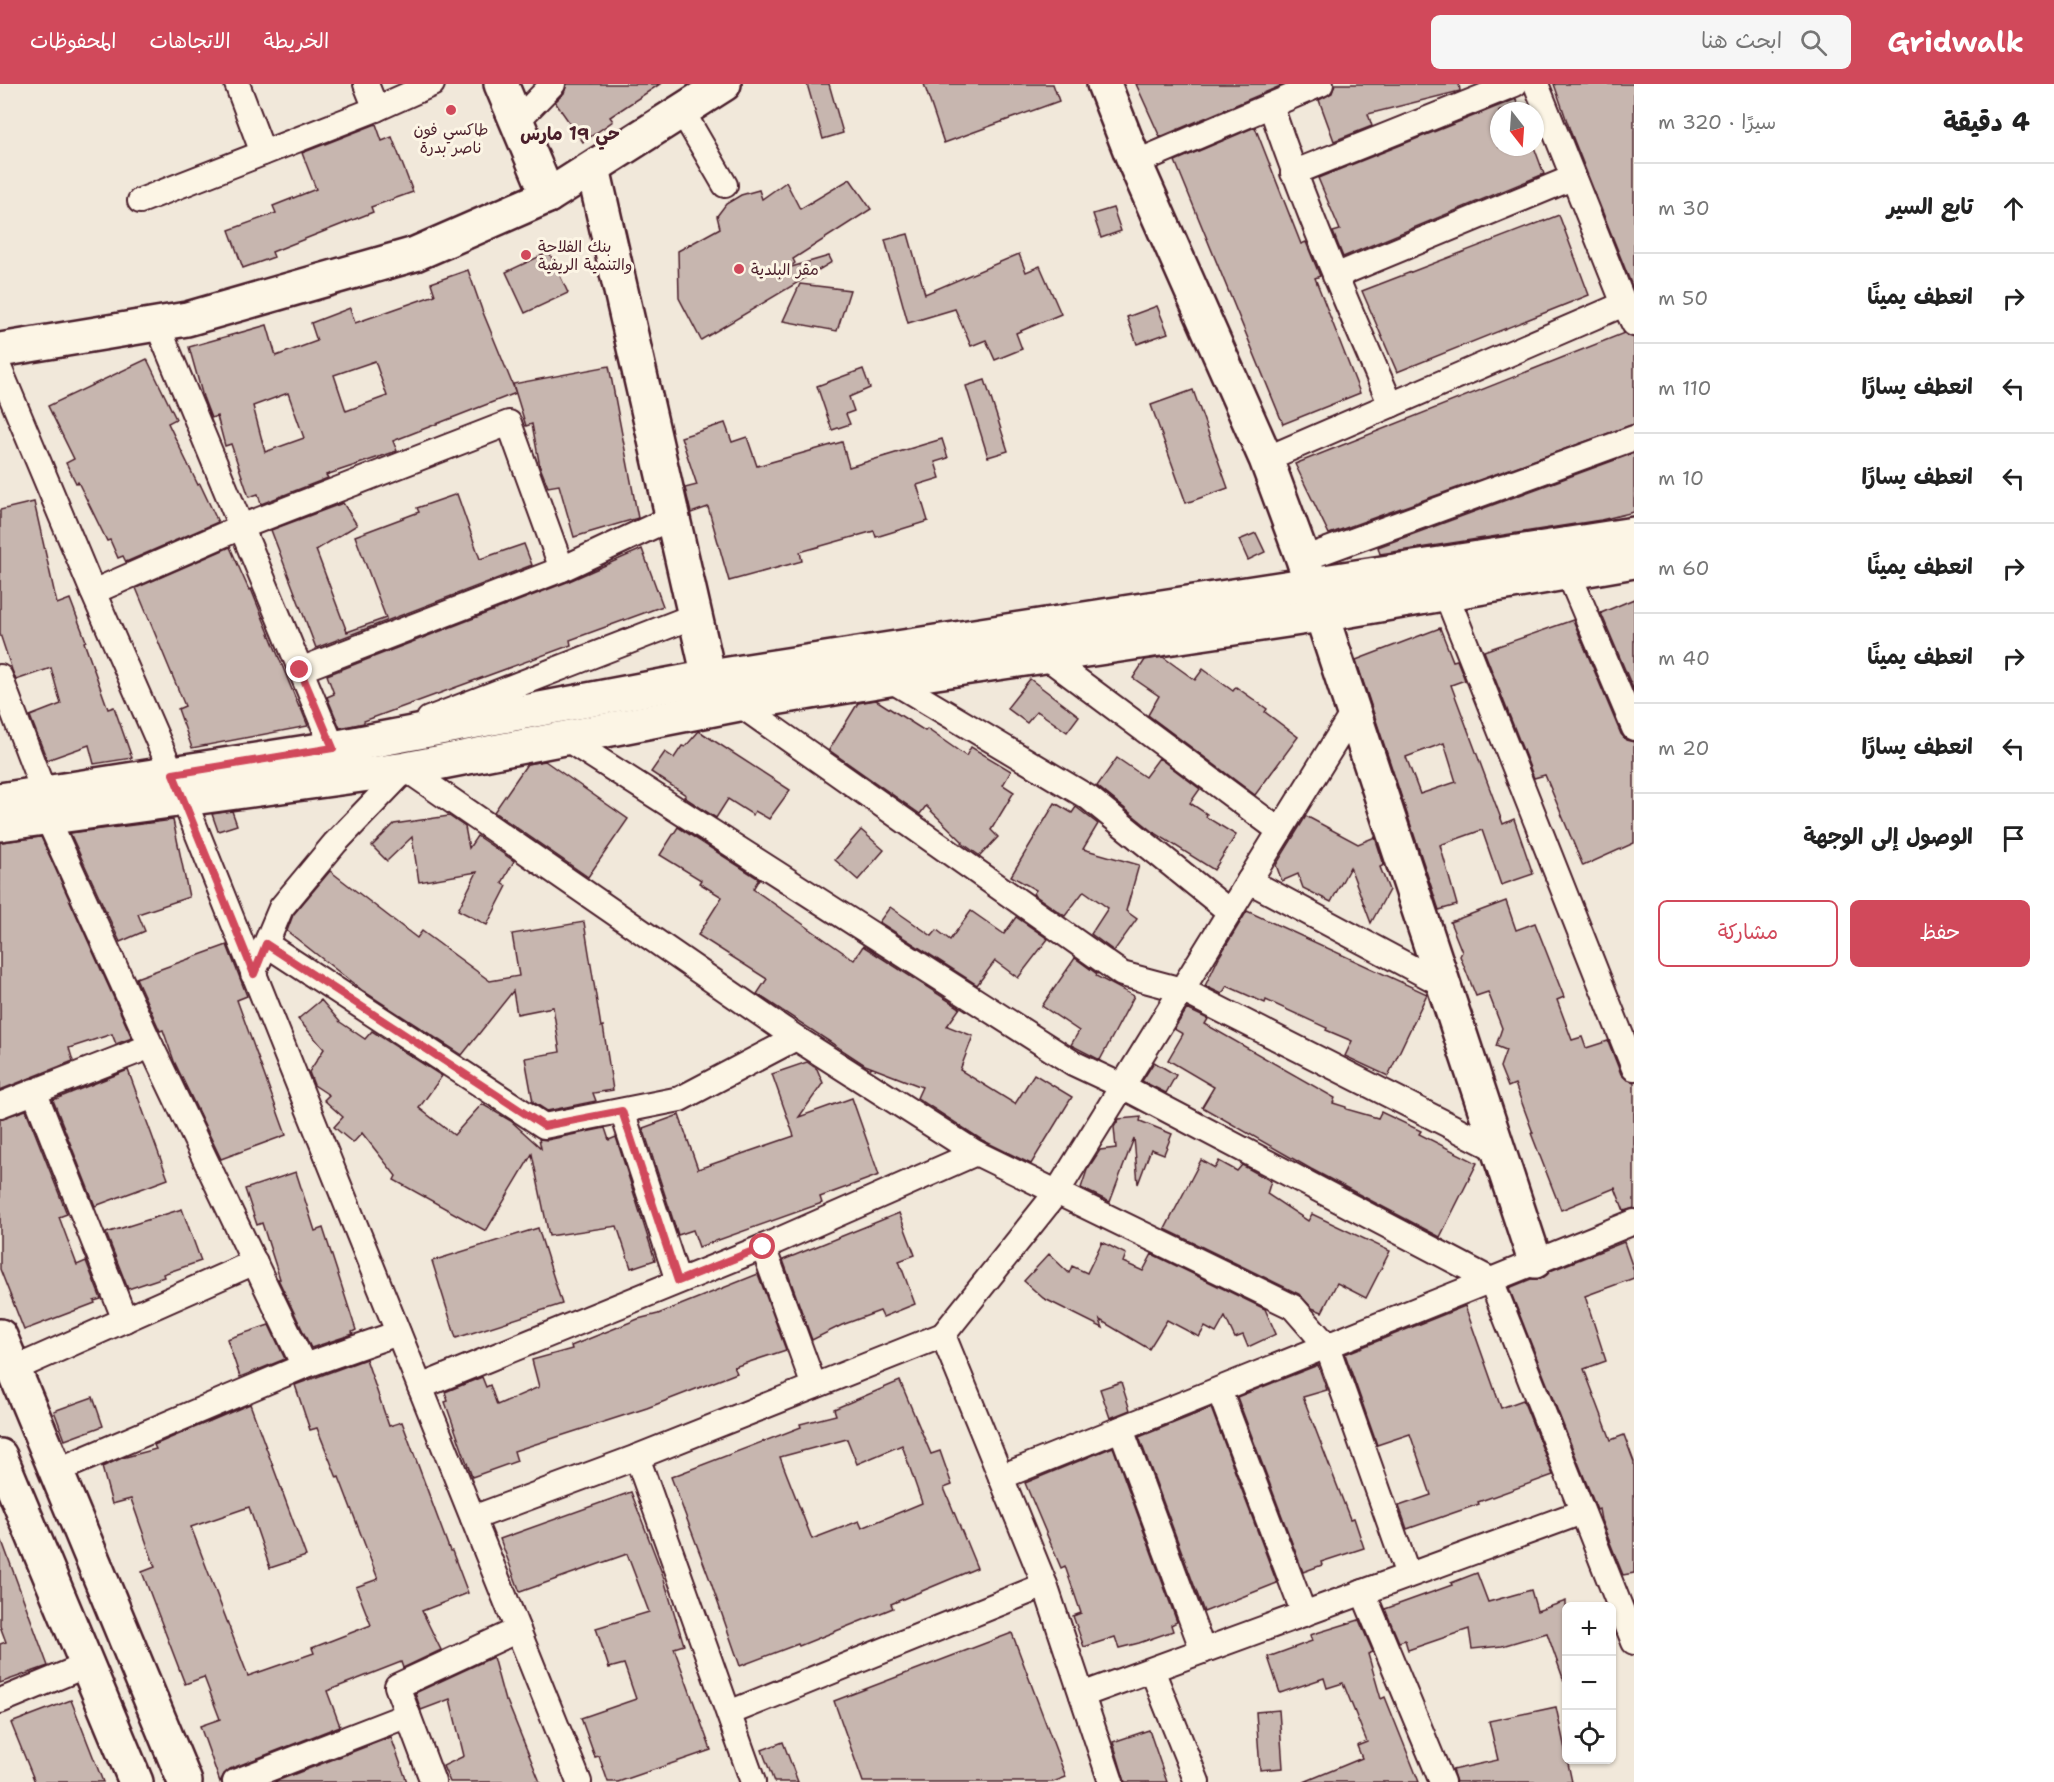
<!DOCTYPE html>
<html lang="ar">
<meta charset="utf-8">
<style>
body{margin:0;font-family:"Shantell Sans","Playpen Sans Arabic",sans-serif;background:#f6f6f6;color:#222;direction:rtl}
.controls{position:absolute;right:18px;bottom:18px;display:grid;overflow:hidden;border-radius:9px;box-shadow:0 2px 4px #0004}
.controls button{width:54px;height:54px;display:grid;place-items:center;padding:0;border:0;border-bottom:2px solid #e0e0e0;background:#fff;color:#222;font:30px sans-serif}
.compass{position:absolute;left:1490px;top:18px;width:54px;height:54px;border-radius:50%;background:#fff;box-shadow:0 2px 4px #0004;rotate:163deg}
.stop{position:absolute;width:18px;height:18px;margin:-14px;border:4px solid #d1495b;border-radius:50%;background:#fff}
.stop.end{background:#d1495b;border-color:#fff;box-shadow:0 2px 6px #0008}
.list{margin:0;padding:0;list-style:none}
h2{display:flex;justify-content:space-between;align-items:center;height:78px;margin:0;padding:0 24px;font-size:26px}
h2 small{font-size:20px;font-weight:400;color:#767676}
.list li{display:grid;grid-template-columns:39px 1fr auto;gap:18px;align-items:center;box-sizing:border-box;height:90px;padding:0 24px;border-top:2px solid #e0e0e0}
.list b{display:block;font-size:22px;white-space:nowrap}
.list em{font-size:20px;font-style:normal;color:#767676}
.actions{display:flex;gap:12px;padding:18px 24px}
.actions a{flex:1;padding:14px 0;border:2px solid #d1495b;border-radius:9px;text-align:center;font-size:21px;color:#d1495b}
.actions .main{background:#d1495b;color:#fff}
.icon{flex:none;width:33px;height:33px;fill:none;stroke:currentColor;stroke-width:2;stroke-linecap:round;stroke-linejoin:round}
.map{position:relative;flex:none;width:1634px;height:1698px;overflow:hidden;direction:ltr}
header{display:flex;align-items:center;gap:36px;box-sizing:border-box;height:84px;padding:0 30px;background:#d1495b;color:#fff}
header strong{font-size:28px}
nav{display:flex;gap:33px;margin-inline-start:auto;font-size:21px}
.search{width:420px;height:54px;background:#f6f6f6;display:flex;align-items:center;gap:15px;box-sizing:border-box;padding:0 21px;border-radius:9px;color:#767676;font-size:22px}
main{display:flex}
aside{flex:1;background:#fff}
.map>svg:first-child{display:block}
.building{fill:#c7b6af;stroke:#4a1f2b;stroke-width:1.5;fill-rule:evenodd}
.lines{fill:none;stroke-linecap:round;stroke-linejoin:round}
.street-casing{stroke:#4a1f2b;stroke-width:28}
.secondary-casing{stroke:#4a1f2b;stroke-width:38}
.street{stroke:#fcf5e5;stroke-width:24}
.secondary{stroke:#fcf5e5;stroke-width:33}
.route{stroke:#d1495b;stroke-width:8}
.poi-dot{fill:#d1495b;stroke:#fcf5e5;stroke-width:2}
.labels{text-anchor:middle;stroke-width:6;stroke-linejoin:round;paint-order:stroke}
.poi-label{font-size:16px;fill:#4a1f2b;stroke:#fcf5e5;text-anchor:start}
.neighbourhood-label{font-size:18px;font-weight:bold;fill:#4a1f2b;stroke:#fcf5e5}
</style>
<header>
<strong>Gridwalk</strong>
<div class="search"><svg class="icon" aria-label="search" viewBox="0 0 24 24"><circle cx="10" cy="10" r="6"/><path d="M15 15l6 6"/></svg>ابحث هنا</div>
<nav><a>الخريطة</a><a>الاتجاهات</a><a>المحفوظات</a></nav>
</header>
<main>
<aside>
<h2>4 دقيقة<small>سيرًا · 320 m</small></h2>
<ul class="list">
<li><svg class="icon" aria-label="ahead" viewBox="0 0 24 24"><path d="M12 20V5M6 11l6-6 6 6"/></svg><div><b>تابع السير</b></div><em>30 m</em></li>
<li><svg class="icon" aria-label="right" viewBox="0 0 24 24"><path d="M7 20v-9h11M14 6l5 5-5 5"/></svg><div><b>انعطف يمينًا</b></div><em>50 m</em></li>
<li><svg class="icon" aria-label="left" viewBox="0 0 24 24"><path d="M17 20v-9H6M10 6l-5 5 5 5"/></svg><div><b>انعطف يسارًا</b></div><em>110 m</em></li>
<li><svg class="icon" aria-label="left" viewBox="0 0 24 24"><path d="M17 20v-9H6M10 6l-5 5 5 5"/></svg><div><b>انعطف يسارًا</b></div><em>10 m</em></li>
<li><svg class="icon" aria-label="right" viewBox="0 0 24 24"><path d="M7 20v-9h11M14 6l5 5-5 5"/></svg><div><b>انعطف يمينًا</b></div><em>60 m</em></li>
<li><svg class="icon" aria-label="right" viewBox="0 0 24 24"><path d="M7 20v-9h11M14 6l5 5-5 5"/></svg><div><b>انعطف يمينًا</b></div><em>40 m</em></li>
<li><svg class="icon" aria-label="left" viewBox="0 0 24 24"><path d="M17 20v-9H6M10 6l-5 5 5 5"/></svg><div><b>انعطف يسارًا</b></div><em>20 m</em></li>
<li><svg class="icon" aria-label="arrive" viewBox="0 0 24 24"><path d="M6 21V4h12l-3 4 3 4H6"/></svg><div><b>الوصول إلى الوجهة</b></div></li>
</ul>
<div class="actions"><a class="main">حفظ</a><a>مشاركة</a></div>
</aside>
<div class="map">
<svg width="1634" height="1698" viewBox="0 0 1634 1698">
<rect width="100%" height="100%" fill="#f1e8da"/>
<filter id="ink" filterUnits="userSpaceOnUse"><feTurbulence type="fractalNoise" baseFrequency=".0167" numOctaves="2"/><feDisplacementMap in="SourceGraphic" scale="12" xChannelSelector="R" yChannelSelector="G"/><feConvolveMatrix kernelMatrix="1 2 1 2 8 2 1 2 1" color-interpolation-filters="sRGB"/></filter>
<g filter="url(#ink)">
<!-- building -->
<g class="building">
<polygon points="567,0 660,0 610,33 613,37 583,58 555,18 564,9"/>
<polygon points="807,0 829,0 843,49 823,55"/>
<polygon points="924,0 1053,0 1059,17 944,59"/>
<polygon points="1136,0 1285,0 1160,53"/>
<polygon points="1335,0 1459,0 1460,7 1368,30 1372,42 1334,57 1319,16 1332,9"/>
<polygon points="1554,0 1634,0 1634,207 1571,49"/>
<polygon points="1516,15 1520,27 1499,27 1499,63 1534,63 1544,90 1343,173 1333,148 1340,146 1318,94"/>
<polygon points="376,40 382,57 392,53 413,108 371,123 373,128 272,168 274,173 243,184 229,146 276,129 273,122 316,105 302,69"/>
<polygon points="1255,43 1301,160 1306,158 1320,192 1315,194 1360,309 1283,340 1175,77"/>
<polygon points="850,95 871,125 793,175 795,179 788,184 829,172 832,178 701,256 679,214 678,167 720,144 717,132 726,120 741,111 759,106 762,115 786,98 800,125"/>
<polygon points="1113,124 1121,147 1101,154 1093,130"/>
<polygon points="1559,131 1589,211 1397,288 1362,207"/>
<polygon points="908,150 925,210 1019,170 1026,188 1040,182 1061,230 1016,249 1022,265 995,276 986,256 971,262 955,225 908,239 885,156"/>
<polygon points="549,168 568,209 525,229 506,188"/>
<path d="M468 186 482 226 516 309 393 357 397 367 326 391 328 394 261 420 258 410 249 413 231 360 225 362 217 332 211 334 203 313 189 263 267 241 276 272 317 257 311 239 350 224 355 239 435 211 431 199ZM375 277 387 312 346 327 334 291ZM288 309 304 354 265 368 253 322Z"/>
<polygon points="800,200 850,206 837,247 783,237"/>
<polygon points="1157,222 1168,249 1137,260 1127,233"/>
<polygon points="1624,249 1634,254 1634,340 1329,450 1295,380"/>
<polygon points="147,275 176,335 168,339 198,401 200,400 218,438 126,478 123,472 118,474 110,456 107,457 78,398 76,399 66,379 74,375 48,322"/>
<polygon points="609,282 638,434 574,453 559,401 548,403 540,383 532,340 526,342 513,300"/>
<polygon points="863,285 870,304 849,313 854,327 846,330 850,340 832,346 817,302"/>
<polygon points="985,296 1008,367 988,373 966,302"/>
<polygon points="1193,306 1228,404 1186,419 1151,321"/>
<polygon points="725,339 732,358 747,353 757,382 842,358 849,383 942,355 948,374 935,378 940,394 917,401 928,437 876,453 874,447 800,468 802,477 729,497 708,423 691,429 685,404 697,401 681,353"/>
<polygon points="1634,369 1634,428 1601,436 1380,470 1378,463"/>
<polygon points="457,410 480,475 524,460 532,481 316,564 271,446 343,419 357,441 316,466 347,548 386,534 355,452 419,428 417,424"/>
<polygon points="34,418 57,520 70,515 86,557 84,558 108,625 114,623 132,674 94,680 89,661 47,676 30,632 61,620 51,584 16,596 12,586 0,550 0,426"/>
<polygon points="1256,449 1265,468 1248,476 1239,456"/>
<polygon points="230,463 249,506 251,505 299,623 300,622 308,642 192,664 178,625 185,622 136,504"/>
<polygon points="642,465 663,522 570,556 571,561 364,637 364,639 340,644 327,613 334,610 327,591 567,498"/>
<polygon points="1634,515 1634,607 1601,529"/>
<polygon points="1573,536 1621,650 1626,656 1634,658 1634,759 1583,782 1545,691 1534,694 1484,567"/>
<path d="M1440 544 1453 577 1457 576 1465 596 1451 601 1503 740 1514 735 1533 790 1501 801 1482 746 1440 761 1457 821 1439 826 1356 576ZM1444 659 1456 698 1420 710 1406 673Z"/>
<polygon points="1163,573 1195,596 1203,585 1233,607 1236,603 1267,625 1265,628 1298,653 1255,711 1148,631 1159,612 1133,594 1145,576"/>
<polygon points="1030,595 1079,632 1067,648 1037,627 1027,639 1007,624"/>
<polygon points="876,616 925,647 927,645 966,672 971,663 1011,687 1003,701 1014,708 991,746 998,753 980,772 962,759 963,758 926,722 920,730 829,666 858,619"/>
<polygon points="699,647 790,706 769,735 755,727 753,731 728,715 716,734 684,713 686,711 651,688 665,668 674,674 682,662 685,663"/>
<polygon points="1117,674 1145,693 1159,674 1200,705 1190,719 1207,730 1206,733 1236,751 1214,786 1155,749 1097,702"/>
<polygon points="545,677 628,735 588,793 494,728 527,680"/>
<polygon points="1055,719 1072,729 1076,723 1098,740 1083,765 1139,781 1126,827 1137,835 1114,867 1091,850 1108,824 1084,807 1065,832 1033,810 1036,806 1011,792"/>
<polygon points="232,727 237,741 218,747 212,730"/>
<polygon points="449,732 465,743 469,764 477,752 514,777 502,799 507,802 487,841 458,826 477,788 419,798 412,753 387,777 372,762 394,740"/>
<polygon points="1306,732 1358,760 1375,753 1384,781 1380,783 1389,806 1371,839 1350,783 1331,818 1303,804 1298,790 1282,797 1276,781"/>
<polygon points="173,736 189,813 138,830 145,847 120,858 70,749"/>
<polygon points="678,743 759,795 753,805 854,876 863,862 960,924 947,942 973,952 960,986 1015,1020 1034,990 1072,1013 1031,1080 982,1056 917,1014 922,1003 865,981 757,910 767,895 698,851 722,813 699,799 701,796 660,771"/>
<polygon points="861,746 884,766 858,796 835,776"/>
<polygon points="41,753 132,954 116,960 112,950 69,964 73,977 0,1006 0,758"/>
<polygon points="330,787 417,854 422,847 490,897 519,892 512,850 584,838 601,943 603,942 613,1006 593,1009 596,1017 547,1027 533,1018 525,974 560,968 553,923 517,930 513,907 462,971 363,907 287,847 293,831"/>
<polygon points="1506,817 1516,846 1535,839 1564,913 1557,916 1572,956 1582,953 1586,964 1608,957 1621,990 1626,995 1634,998 1634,1124 1624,1127 1615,1104 1561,1126 1531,1049 1533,1049 1515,1000 1508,1003 1500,983 1506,966 1496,962 1502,944 1488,908 1476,912 1460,872 1462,868 1450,838"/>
<polygon points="890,823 932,852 937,846 950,856 971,827 1004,850 1016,833 1048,855 1018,894 995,877 977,901 879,838"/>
<polygon points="1247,827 1427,910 1388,992 1345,972 1352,957 1326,946 1327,944 1266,916 1265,919 1227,902 1222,910 1205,902 1219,873"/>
<polygon points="227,861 247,912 237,916 286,1051 221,1075 174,977 163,946 160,947 136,894"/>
<polygon points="1075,874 1097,890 1096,892 1134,912 1100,976 1071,961 1079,947 1042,922"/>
<polygon points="321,916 340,938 365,955 372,947 442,992 419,1024 454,1051 482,1020 511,1037 541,1064 539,1055 547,1056 605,1044 609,1056 616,1053 655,1176 631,1184 617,1142 549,1152 532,1070 486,1147 394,1096 396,1092 362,1049 353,1059 334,1043 343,1033 324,1016 329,1011 314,1001 309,988 324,965 298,935"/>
<polygon points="1187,925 1208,935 1205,940 1335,1014 1333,1019 1346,1023 1346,1025 1378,1034 1381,1028 1421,1047 1419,1050 1477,1079 1440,1153 1311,1085 1202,1023 1214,1003 1168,976 1183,950 1174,945"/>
<polygon points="807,978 817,985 823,999 799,1033 852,1014 879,1091 820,1113 822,1119 699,1163 693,1146 678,1151 643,1044 679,1031 698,1085 794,1052 772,990"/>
<polygon points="1154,978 1176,991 1166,1009 1142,997"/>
<polygon points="128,986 168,1095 95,1122 53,1016"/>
<polygon points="26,1026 67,1130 59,1133 77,1181 86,1177 101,1215 94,1217 95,1219 24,1246 0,1185 0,1035"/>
<polygon points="1141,1033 1140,1037 1172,1050 1164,1070 1151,1065 1138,1100 1134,1054 1110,1118 1081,1104 1087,1086 1100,1066 1116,1064 1114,1043 1119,1035"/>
<polygon points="1201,1076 1215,1084 1219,1077 1237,1087 1242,1081 1271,1097 1267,1110 1308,1137 1312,1130 1390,1167 1366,1214 1337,1199 1322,1228 1312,1224 1299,1210 1165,1145"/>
<polygon points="296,1088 315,1147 323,1144 356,1246 352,1248 353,1250 311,1264 278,1195 280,1195 262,1139 257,1141 245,1105"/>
<polygon points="182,1125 201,1177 163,1190 164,1193 128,1205 106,1149"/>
<polygon points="899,1129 915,1171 899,1177 915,1220 883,1233 880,1227 842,1241 812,1256 783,1176"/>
<polygon points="538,1144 562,1220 456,1254 432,1177"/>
<polygon points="1102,1158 1126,1170 1123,1178 1143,1187 1152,1170 1265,1225 1276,1250 1248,1263 1243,1251 1235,1254 1225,1233 1216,1249 1205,1243 1199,1253 1167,1236 1149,1265 1100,1236 1103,1244 1043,1214 1024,1197 1049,1170 1069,1189 1072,1182 1087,1189"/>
<polygon points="1624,1158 1634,1187 1634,1194 1585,1212 1606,1277 1584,1285 1611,1356 1624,1351 1634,1378 1634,1489 1623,1491 1601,1436 1599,1425 1597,1426 1509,1204 1531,1195 1541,1195 1550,1187"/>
<polygon points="758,1190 786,1266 734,1283 737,1289 647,1324 514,1367 517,1377 472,1393 445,1318 448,1317 445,1308 482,1293 486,1303 490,1301 497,1321 539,1303 532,1276 572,1265 571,1262 638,1235 658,1230"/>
<polygon points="1465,1222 1501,1324 1523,1316 1553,1391 1478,1418 1479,1420 1407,1445 1399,1422 1431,1411 1410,1350 1377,1361 1345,1270"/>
<polygon points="269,1241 285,1275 240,1293 227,1255"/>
<polygon points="366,1275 389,1342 402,1338 450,1467 452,1467 468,1509 422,1527 441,1566 403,1584 401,1578 327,1607 340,1642 230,1685 224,1690 220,1698 200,1642 220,1635 204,1593 185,1600 142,1488 155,1483 131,1415 112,1420 102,1383 122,1374 156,1365 154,1361 250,1320 306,1472 270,1484 249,1423 191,1443 248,1592 314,1569 312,1564 371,1541 356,1503 378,1495 339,1393 337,1394 317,1344 310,1346 295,1301"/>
<polygon points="1318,1281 1327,1306 1303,1313 1350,1435 1354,1434 1364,1464 1321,1478 1322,1481 1303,1488 1237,1313"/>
<path d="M900 1297 931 1370 940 1367 952 1401 944 1404 977 1484 891 1520 893 1524 799 1562 798 1560 740 1582 710 1496 671 1393 801 1343 800 1340 836 1331 834 1325ZM847 1355 857 1380 902 1361 922 1419 862 1444 859 1437 812 1455 780 1373Z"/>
<polygon points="1121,1298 1130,1326 1110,1334 1100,1305"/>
<polygon points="93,1313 103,1342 65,1356 54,1327"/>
<polygon points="1211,1324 1277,1499 1204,1528 1139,1353"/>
<polygon points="1113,1363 1177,1538 1171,1541 1173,1547 1139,1559 1119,1564 1115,1553 1084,1563 1073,1532 1081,1529 1065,1482 1061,1484 1025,1399"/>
<polygon points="631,1408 662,1489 684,1561 674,1564 711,1666 618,1698 608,1698 599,1672 595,1673 581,1634 636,1615 624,1580 609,1584 596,1544 649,1528 627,1470 520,1508 500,1455"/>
<polygon points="2,1457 48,1582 0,1599 0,1560 6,1558 0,1542 0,1458"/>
<polygon points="1477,1489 1488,1518 1531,1506 1537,1527 1566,1517 1566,1597 1564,1597 1547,1549 1502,1562 1472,1565 1469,1545 1408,1566 1405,1556 1399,1558 1385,1525 1452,1501 1451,1499"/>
<polygon points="1359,1536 1373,1568 1368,1570 1381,1615 1385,1613 1419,1698 1304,1698 1362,1674 1357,1662 1367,1658 1343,1599 1327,1604 1324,1594 1280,1609 1268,1573 1312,1557 1310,1551"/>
<polygon points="1012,1549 1066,1693 1053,1698 863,1698 834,1617"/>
<polygon points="493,1573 505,1617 507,1617 540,1698 450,1698 443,1682 464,1672 450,1615 421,1626 415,1609"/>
<polygon points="71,1616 103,1698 35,1698 11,1639"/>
<polygon points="1556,1623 1572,1698 1456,1698 1452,1686 1498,1676 1489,1637"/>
<polygon points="1279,1626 1283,1684 1260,1686 1256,1628"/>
<polygon points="1149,1646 1167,1698 1125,1698 1113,1658"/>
<polygon points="391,1653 407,1698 274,1698"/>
<polygon points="783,1658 798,1698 774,1698 762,1666"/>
</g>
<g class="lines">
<!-- street casing -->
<g class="street-casing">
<g id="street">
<polyline points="237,0 263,69"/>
<polyline points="366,0 376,25"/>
<polyline points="1536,0 1624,220 1634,240"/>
<path d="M1271 22C1305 124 1348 222 1391 321"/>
<polyline points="682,27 725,101"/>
<polyline points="517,37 553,0"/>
<polyline points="1135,79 1321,0"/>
<polyline points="1293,89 1515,0"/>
<polyline points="140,117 376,25 432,0"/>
<polyline points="1335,192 1572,94"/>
<polyline points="157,240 333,664"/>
<polyline points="0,286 93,508 184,716 579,1698"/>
<polyline points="1266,375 1624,220"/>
<polyline points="1303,475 1634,354"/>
<polyline points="1568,488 1634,644"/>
<polyline points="93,508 241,443 509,339 562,485"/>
<polyline points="1446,510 1634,984"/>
<polyline points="1045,572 1280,747"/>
<polyline points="300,586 562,485 673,433"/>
<polyline points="0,593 44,709"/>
<polyline points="889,595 1089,714 1230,828"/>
<polyline points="739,620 1122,890 1182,906 1498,1066"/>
<polyline points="429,635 694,532"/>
<polyline points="565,654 1073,979 1122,1002 1491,1196 1001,1393"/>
<polyline points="47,733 151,962 304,1282"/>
<polyline points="1249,797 1444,901"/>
<polyline points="266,860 544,1042 680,1015 796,954"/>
<polyline points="253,890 281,824 335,759 406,685 796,954 976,1069 1293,1223 1327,1262 1408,1491"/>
<polyline points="34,1007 125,1236"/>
<polyline points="0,1021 151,962"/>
<polyline points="622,1027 678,1197"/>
<polyline points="1634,1138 1491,1196 1634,1558"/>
<polyline points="763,1163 814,1302"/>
<polyline points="943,1251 1057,1108 1354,627"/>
<polyline points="14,1285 255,1178"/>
<polyline points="420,1303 763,1163 976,1069"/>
<polyline points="1219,1306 1304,1530"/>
<polyline points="1121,1345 1203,1567"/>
<polyline points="637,1373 753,1698"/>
<polyline points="56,1387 304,1282 398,1249"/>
<polyline points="473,1434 637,1373 943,1251 1045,1501 1111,1698"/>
<polyline points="1363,1508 1442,1698"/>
<polyline points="1152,1586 1197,1698"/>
<polyline points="1082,1611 1582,1428"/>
<polyline points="0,1617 87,1581"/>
<polyline points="729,1629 1045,1501"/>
<polyline points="235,1698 408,1631"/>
<polyline points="433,1698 397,1602 518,1546"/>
</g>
</g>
<!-- secondary casing -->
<g class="secondary-casing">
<g id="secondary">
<polyline points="501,0 548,112"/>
<polyline points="1104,0 1135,79 1266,375 1303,475 1535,1177"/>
<polyline points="593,84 714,615"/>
<polyline points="0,266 187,235 415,170 548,112 724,0"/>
<polyline points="0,716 333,664 710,593 1634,450"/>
<polyline points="0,740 406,685 739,620 889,595 1321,531 1634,477"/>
<polyline points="0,1252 185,1698"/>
<polyline points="0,1372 136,1698"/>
</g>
</g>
<!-- street -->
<use href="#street" class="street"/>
<!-- secondary -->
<use href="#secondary" class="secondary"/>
</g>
</g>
<g class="lines" filter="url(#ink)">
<!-- route -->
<polyline class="route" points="300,586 333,664 173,690 254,890 266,860 544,1042 622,1027 678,1197 763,1163"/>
</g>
<!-- markers -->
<g class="poi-dot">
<circle cx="451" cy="26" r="6"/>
<circle cx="526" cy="171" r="6"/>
<circle cx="739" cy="185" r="6"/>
</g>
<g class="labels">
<!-- poi labels -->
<g class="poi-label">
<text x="451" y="51" text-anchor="middle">طاكسي فون<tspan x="451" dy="18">ناصر بدرة</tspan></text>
<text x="538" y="168">بنك الفلاحة<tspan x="538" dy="18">والتنمية الريفية</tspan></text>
<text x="751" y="191">مقر البلدية</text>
</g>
<!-- neighbourhood labels -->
<g class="neighbourhood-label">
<text x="570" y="56">حي 19 مارس</text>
</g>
</g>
</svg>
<div class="controls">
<button>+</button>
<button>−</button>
<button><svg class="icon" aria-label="locate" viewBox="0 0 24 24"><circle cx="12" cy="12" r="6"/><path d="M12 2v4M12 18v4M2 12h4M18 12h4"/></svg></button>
</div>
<svg class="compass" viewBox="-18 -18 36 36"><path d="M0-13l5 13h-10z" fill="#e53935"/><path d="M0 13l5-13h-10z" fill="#767676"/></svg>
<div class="stop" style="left:763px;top:1163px"></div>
<div class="stop end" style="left:300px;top:586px"></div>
</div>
</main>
